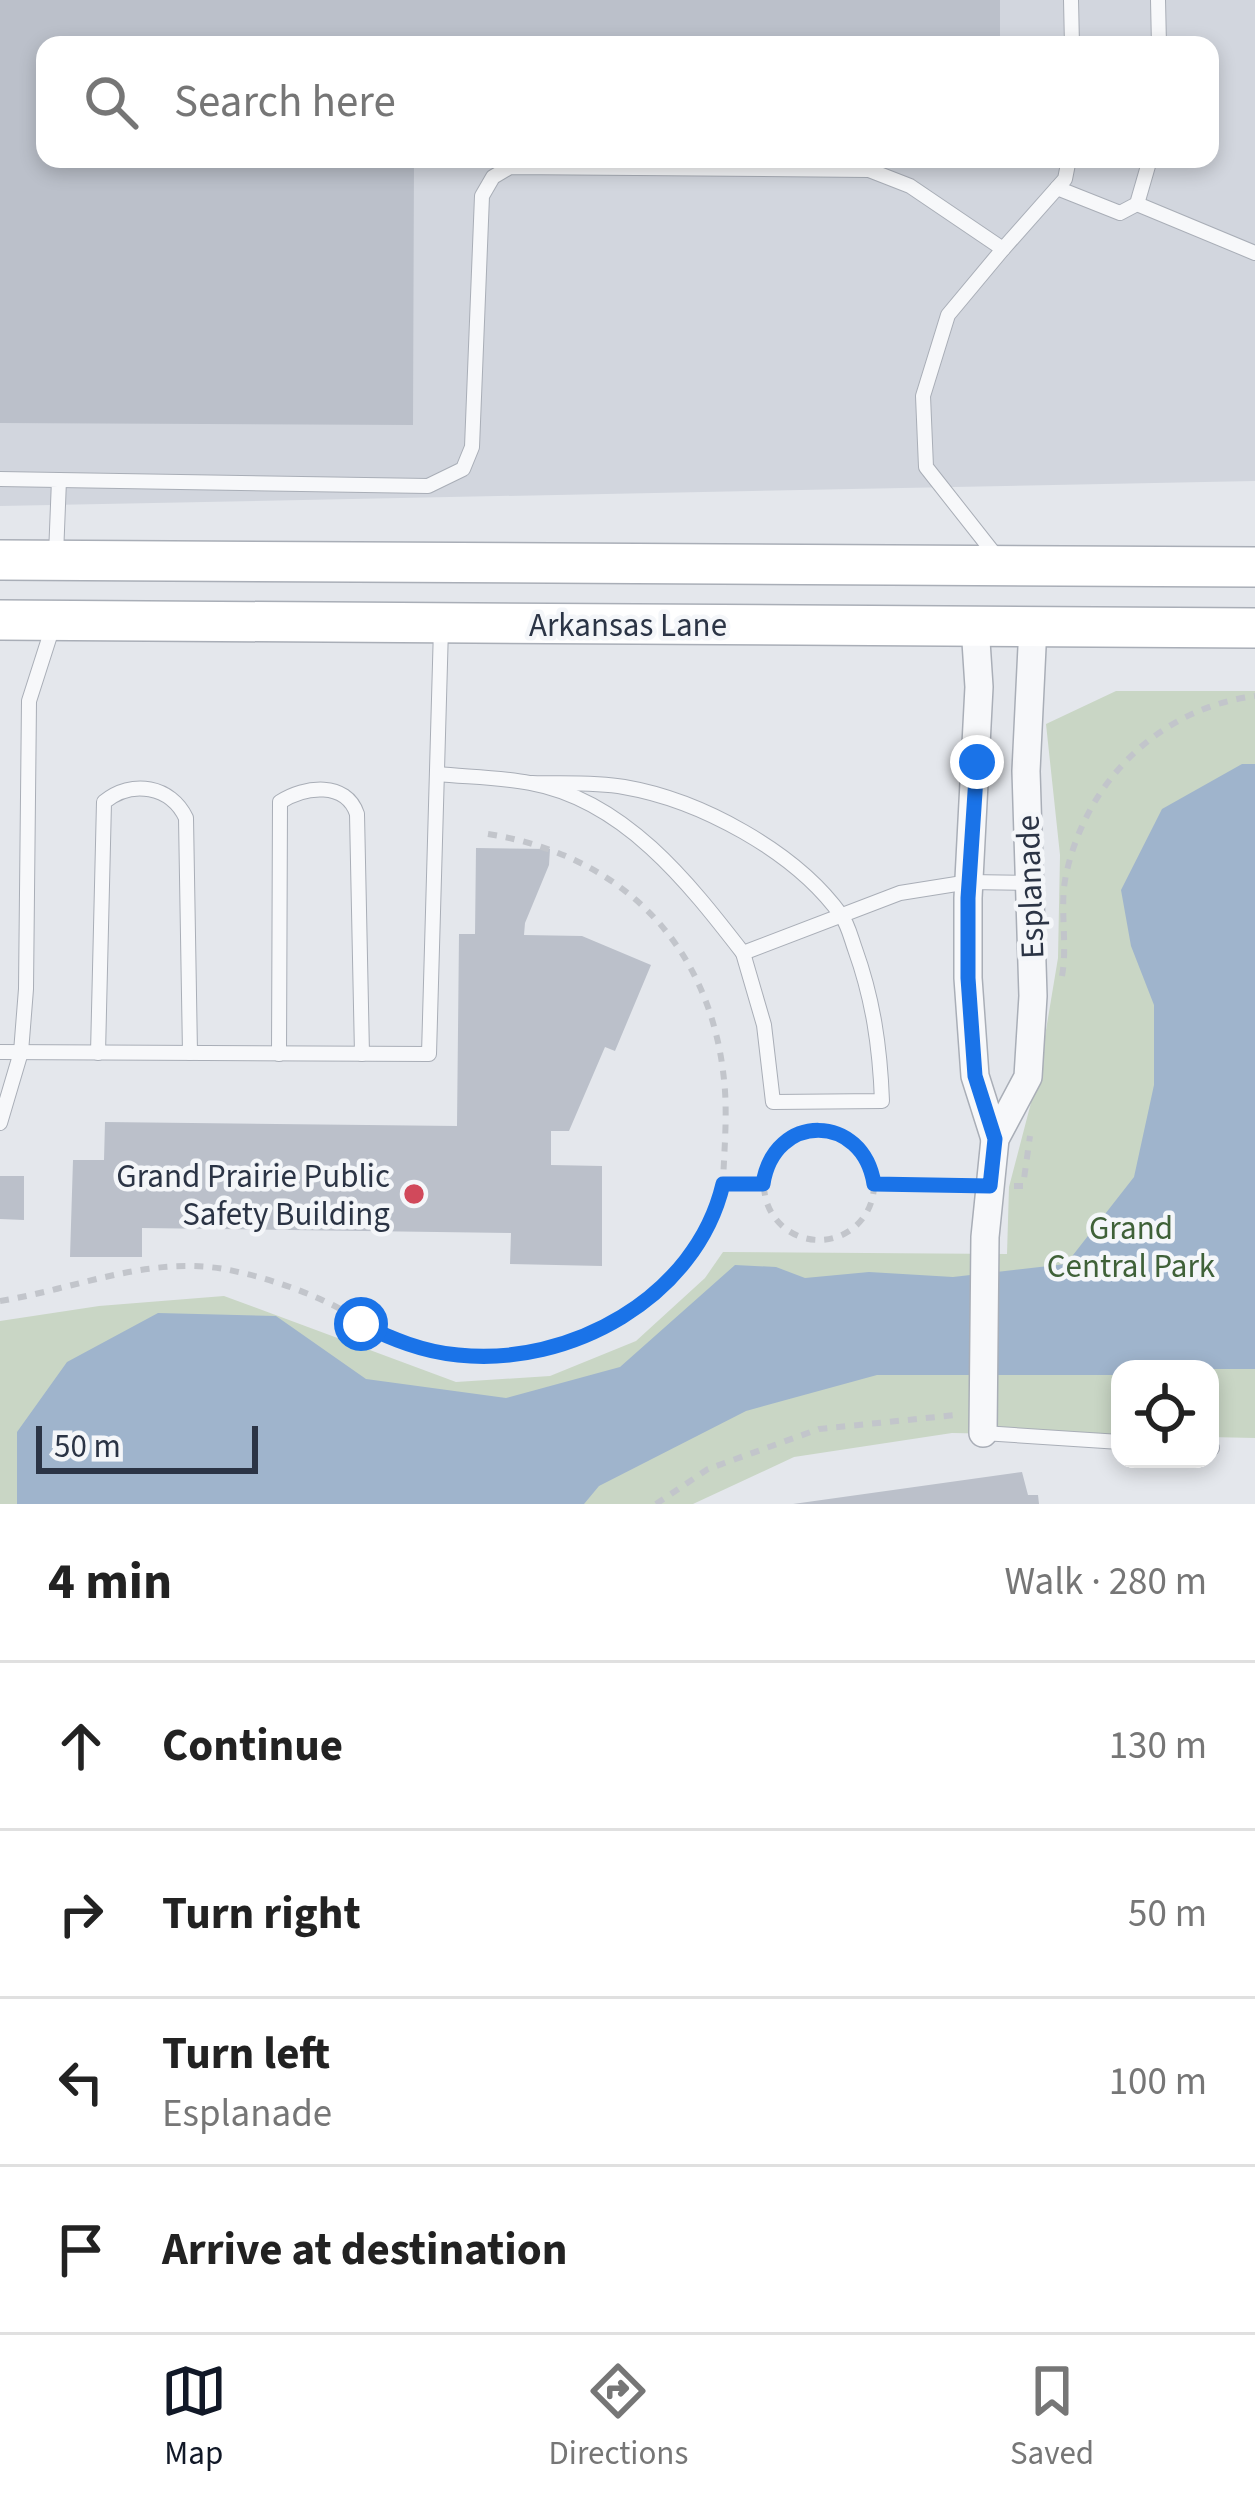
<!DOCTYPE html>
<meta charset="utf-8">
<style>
body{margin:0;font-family:"Source Sans 3",sans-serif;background:#f2f2f2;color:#222}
.controls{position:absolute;right:36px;bottom:36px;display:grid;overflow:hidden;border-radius:24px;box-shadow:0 6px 18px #0003}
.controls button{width:108px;height:108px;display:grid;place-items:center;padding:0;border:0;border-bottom:3px solid #e0e0e0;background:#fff;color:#222;font:60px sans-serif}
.scale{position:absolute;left:36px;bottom:30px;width:222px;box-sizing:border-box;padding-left:12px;border:6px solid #2b3445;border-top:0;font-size:33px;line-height:42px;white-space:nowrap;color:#2b3445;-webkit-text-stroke:9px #f4f6f9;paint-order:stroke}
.stop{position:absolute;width:36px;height:36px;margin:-27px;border:9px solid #1a73e8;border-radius:50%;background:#fff}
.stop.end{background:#1a73e8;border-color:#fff;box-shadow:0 3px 12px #0008}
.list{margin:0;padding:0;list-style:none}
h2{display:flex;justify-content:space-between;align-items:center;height:156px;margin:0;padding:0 48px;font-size:51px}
h2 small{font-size:39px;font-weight:400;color:#767676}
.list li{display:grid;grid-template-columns:78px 1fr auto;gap:36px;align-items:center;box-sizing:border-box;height:168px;padding:0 48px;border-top:3px solid #e0e0e0}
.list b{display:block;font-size:45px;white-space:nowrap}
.list p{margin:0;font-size:39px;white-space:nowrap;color:#767676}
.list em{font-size:39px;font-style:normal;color:#767676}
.icon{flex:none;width:66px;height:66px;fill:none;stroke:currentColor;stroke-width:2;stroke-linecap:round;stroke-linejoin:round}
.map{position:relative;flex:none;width:1255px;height:1504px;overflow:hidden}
.search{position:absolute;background:#fff;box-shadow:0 6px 18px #0003;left:36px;right:36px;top:36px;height:132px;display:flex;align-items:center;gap:30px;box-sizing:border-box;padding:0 42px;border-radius:24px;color:#767676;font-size:45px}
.sheet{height:828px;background:#fff}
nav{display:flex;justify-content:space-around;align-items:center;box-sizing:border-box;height:168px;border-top:3px solid #e0e0e0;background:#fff;font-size:33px;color:#767676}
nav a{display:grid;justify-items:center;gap:6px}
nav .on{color:#111827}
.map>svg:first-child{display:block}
.built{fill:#d2d6de;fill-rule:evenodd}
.green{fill:#c9d6c5}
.water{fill:#9fb4cc}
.building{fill:#bbc0ca}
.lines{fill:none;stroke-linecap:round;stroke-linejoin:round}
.lane-casing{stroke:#a9aeb7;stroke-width:16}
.street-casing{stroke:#a9aeb7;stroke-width:30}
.secondary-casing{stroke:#a9aeb7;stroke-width:42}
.path{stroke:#c2c5cb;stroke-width:6;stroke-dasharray:9 9;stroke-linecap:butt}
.lane{stroke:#f7f8fa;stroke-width:14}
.street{stroke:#f7f8fa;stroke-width:27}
.secondary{stroke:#fff;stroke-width:39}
.route{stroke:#1a73e8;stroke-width:15}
.poi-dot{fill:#d1495b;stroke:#f4f6f9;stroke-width:4.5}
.labels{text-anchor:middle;stroke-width:9;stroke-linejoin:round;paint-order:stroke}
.street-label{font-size:33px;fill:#2b3445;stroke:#f4f6f9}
.poi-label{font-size:33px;fill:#2b3445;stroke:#f4f6f9;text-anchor:end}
.park-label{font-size:33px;fill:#3f6138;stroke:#f4f6f9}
</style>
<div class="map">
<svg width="1255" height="1504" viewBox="0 0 1255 1504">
<rect width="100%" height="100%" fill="#e4e7ec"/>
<!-- built -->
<path class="built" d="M0 0H1255V481L0 506ZM45 45H1210V159H45Z"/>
<!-- green -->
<polygon class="green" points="1116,691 1255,691 1255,1438 1210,1437 1210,1369 1120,1369 1120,1436 952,1433 794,1457 693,1504 0,1504 0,1321 99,1306 224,1296 456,1382 550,1376 636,1341 705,1278 723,1252 1007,1254 1009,1187 1039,1072 1058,958 1060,855 1046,724"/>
<!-- water -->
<polygon class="water" points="1242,764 1255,764 1255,1369 1120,1369 1120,1375 877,1375 746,1411 599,1486 584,1504 17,1504 17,1432 67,1362 158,1313 276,1316 366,1379 506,1398 620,1367 735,1265 776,1267 805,1278 869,1272 953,1277 1066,1264 1134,1177 1154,1085 1154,1005 1131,946 1121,890 1162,809"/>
<!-- building -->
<g class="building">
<polygon points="0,0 1000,0 1000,45 45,45 45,159 414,159 413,425 0,423"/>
<polygon points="476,848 550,849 549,865 525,923 524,935 582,936 651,965 615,1051 605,1047 569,1131 551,1131 551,1165 602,1166 602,1266 510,1264 511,1233 142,1228 142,1257 70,1257 73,1160 104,1160 105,1122 457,1126 459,934 475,934"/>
<polygon points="0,1176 24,1176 24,1220 0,1219"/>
<polygon points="1022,1472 1028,1495 1038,1495 1039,1504 793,1504"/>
</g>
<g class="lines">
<!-- lane casing -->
<g class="lane-casing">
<g id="lane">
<polyline points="1071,0 1072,45"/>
<polyline points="1158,0 1159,45"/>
<polyline points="1057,188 1120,213 1137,204 1150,159"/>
<polyline points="1137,204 1255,253"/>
<polyline points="0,479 59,480 56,555"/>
<polyline points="59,480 428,486 463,469 472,447 482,196 493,177 510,167 869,170 910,186 1003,249 1065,179 1069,159"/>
<polyline points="1000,561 926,467 923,396 948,315 1003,249"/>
<path d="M437 774C467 777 499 777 530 783 624 800 688 882 743 953L900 893 969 882 1030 883"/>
<path d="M532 783C562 784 595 782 624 787 700 800 795 851 841 915 848 924 851 938 855 949 873 999 880 1047 882 1101L773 1102 764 1025 743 953"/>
<polyline points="0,1052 429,1054 441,628"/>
<path d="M98 1053 104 802C132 779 171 786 186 818L190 1053"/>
<path d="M279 1054 280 802C305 786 346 781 357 814L362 1054"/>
<polyline points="0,1123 21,1052 26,989 29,701 53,626"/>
<polyline points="983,1433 1120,1442"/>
<polyline points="1210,1448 1212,1448"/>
</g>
</g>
<!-- street casing -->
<g class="street-casing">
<g id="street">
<polyline points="975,626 979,687 968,898 968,978 975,1076 995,1139"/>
<polyline points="983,1433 985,1237 995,1139 1028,1077 1033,996 1026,771 1033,626"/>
</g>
</g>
<!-- secondary casing -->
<g class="secondary-casing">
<g id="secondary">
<polyline points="0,560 1255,567"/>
<polyline points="0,620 1255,628"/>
</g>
</g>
<!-- path -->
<g class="path">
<path d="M488 834C626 856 715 950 725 1091 727 1122 724 1153 723 1184"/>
<path d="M1062 976C1068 943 1059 908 1066 875 1086 781 1160 708 1255 696"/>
<circle cx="819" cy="1185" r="55"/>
<polyline points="874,1184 965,1185"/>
<polyline points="1014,1186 1023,1186 1030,1136"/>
<path d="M0 1301C75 1289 147 1256 224 1269 256 1275 291 1286 320 1299 354 1314 382 1336 418 1347 538 1383 694 1312 723 1184H763"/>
<polyline points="656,1504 708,1469 819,1429 956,1415"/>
</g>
<!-- lane -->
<use href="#lane" class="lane"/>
<!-- street -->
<use href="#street" class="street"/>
<!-- secondary -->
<use href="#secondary" class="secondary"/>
</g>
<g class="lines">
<!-- route -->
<path class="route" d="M361 1324C392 1339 423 1352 458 1355 569 1367 696 1298 723 1184H763C774 1112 863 1113 874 1184L990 1186 995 1139 975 1076 968 978V898L977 762"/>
</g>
<!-- markers -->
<circle class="poi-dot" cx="414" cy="1194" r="12"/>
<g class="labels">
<!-- street labels -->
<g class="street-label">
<text x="628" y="636">Arkansas Lane</text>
<text transform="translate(1029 887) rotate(-92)" y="12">Esplanade</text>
</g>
<!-- poi labels -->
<g class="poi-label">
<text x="390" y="1187">Grand Prairie Public<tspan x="390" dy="38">Safety Building</tspan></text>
</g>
<!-- park labels -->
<g class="park-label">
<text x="1131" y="1239">Grand<tspan x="1131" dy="38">Central Park</tspan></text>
</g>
</g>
</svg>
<div class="controls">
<button><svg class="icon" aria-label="locate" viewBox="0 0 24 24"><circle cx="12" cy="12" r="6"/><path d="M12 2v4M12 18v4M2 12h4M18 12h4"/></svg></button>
</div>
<div class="scale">50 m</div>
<div class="stop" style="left:361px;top:1324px"></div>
<div class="stop end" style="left:977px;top:762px"></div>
<div class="search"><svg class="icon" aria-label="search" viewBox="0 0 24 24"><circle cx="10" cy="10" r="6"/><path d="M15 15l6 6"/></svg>Search here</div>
</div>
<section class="sheet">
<h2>4 min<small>Walk · 280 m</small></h2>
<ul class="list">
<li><svg class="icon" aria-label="ahead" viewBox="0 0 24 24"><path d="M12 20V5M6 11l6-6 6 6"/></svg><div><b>Continue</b></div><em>130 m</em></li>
<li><svg class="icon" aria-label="right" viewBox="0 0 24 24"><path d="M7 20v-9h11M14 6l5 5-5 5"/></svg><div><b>Turn right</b></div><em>50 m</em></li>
<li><svg class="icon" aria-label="left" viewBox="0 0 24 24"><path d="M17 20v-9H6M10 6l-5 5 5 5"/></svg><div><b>Turn left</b><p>Esplanade</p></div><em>100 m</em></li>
<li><svg class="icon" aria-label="arrive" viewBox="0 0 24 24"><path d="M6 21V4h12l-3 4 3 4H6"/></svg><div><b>Arrive at destination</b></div></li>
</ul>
</section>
<nav>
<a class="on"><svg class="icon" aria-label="map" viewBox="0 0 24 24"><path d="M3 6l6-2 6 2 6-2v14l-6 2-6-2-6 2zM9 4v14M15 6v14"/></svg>Map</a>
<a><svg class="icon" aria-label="directions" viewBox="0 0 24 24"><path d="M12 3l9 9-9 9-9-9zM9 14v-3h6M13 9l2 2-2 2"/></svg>Directions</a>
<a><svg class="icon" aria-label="saved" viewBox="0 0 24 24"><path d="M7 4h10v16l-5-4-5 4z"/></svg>Saved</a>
</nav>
